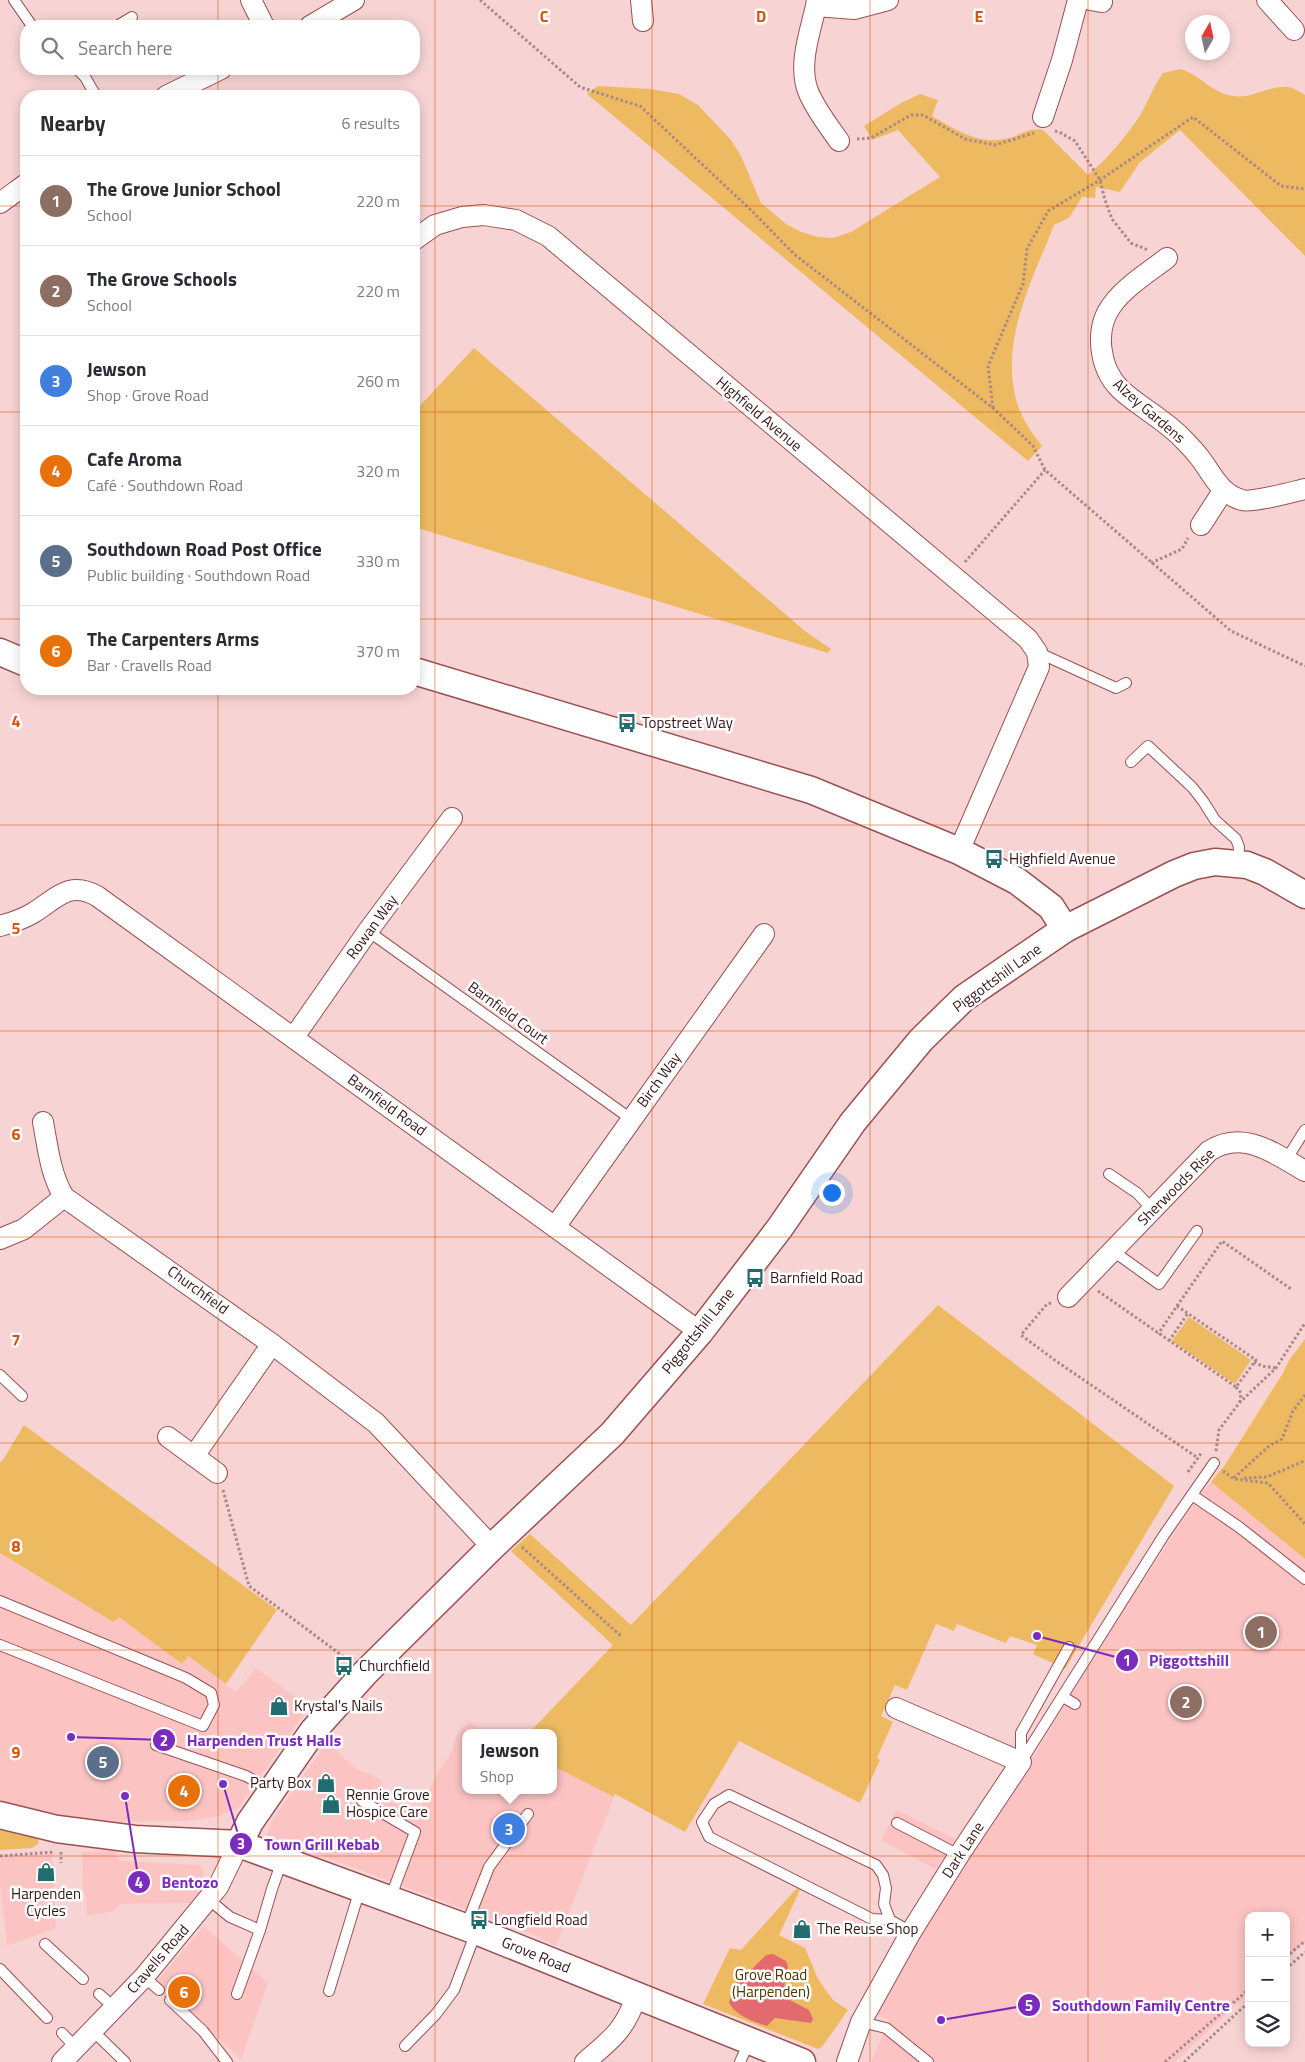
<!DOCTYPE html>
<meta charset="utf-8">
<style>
body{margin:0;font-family:"Titillium Web",sans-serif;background:#f7f7f7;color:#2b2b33}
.controls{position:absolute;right:15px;bottom:15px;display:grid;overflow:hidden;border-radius:10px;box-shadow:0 2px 12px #0003}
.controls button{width:45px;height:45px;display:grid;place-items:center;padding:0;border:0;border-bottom:1px solid #e1e1e2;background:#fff;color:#2b2b33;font:25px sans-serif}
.compass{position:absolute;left:1185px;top:15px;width:45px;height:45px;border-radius:50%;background:#fff;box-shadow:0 2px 12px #0003;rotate:9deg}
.you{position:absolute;left:831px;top:1192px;width:18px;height:18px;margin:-12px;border:4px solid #fff;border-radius:50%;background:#1a73e8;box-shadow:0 0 0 8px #1a73e833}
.badge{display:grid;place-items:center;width:32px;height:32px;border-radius:50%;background:#206c6f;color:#fff;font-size:16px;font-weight:700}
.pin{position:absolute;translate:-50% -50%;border:2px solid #fff;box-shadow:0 1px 5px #0006}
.popup{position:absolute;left:462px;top:1729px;width:95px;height:65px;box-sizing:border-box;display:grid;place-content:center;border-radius:10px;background:#fff;filter:drop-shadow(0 1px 4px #0005);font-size:16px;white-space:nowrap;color:#7c7c81}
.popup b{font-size:19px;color:#2b2b33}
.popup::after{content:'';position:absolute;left:50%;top:100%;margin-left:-10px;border:10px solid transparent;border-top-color:#fff}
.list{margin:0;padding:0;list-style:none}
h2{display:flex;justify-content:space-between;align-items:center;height:65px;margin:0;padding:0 20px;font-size:21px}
h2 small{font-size:16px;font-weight:400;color:#7c7c81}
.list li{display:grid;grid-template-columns:32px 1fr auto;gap:15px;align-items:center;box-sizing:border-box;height:90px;padding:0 20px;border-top:1px solid #e1e1e2}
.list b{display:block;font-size:19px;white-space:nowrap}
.list p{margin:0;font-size:16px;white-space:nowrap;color:#7c7c81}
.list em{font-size:16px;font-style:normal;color:#7c7c81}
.icon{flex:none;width:28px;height:28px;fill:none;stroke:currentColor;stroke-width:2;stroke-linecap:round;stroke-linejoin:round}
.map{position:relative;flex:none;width:1305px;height:2062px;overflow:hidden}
.search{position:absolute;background:#fff;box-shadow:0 2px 12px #0003;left:20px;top:20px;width:400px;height:55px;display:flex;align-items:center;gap:12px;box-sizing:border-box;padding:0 18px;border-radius:20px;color:#7c7c81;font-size:19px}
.panel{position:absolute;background:#fff;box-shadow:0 2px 12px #0003;left:20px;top:90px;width:400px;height:605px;border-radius:20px}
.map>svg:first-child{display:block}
.built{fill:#fcc3c3}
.green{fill:#edba62}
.water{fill:#e36a6f}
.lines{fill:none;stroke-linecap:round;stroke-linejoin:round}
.service-casing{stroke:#9b5052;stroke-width:12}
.minor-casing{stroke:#9b5052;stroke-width:22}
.tertiary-casing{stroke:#9b5052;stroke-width:29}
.path{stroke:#a88;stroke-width:3;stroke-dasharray:2.5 2.5;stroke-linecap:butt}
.service{stroke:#fff;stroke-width:10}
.minor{stroke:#fff;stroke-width:20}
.tertiary{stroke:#fff;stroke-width:26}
.grid{fill:none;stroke:#d6520d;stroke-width:1;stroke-opacity:0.55}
.labels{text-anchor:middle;stroke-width:5;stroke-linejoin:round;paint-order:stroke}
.street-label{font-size:15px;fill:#351617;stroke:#fefefe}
.poi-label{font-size:15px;fill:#351617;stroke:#fefefe;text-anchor:start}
.park-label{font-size:15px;fill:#503601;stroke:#fefefe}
.grid-label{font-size:16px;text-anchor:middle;font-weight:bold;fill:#d6520d;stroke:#fefefe;stroke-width:5;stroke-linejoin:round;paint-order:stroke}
.leader{fill:none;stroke:#7b2cbf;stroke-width:2}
.callout-dot{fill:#7b2cbf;stroke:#fefefe;stroke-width:2}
.mark-label{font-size:15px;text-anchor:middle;font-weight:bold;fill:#fff}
.callout-label{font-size:16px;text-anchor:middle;font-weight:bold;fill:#7b2cbf;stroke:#fefefe;stroke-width:5;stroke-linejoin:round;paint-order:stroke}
</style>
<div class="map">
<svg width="1305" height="2062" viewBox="0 0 1305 2062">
<rect width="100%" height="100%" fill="#f7d4d3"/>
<!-- built -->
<g class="built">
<polygon points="1211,1482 1305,1559 1305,1943 1286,1959 1286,1916 1249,1916 1249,1993 1175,2062 871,2062 889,2020 875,2014 913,1940 1022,1775 1112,1628 1197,1499"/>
<polygon points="0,1553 112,1622 119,1617 182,1664 188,1656 236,1692 256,1668 309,1707 239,1807 220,1816 186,1821 100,1822 38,1814 0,1801"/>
<polygon points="469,1721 482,1733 465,1733 465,1790 553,1790 553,1766 614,1797 556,1946 539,1937 312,1852 292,1854 273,1845 267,1834 271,1822 327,1742 355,1768 383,1781 376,1795 418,1814 437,1774 452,1751 457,1734"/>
<polygon points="897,1810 956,1839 935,1869 881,1840"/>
<polygon points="115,1851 120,1861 201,1865 204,1873 201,1889 189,1903 120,1904 113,1911 87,1916 86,1898 83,1890 82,1852"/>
<polygon points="52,1854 56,1928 7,1946 0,1881 0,1858"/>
<polygon points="204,1926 268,1983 241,2059 156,1982"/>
</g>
<!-- green -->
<g class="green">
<path d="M1181 69C1200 75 1212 93 1233 96 1250 99 1266 87 1283 87 1290 86 1299 91 1305 95V256L1180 130 1140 162 1120 192 1096 187 1095 198 1082 197 1069 218 1054 225C1032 281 999 341 1017 403 1022 419 1032 433 1042 446L1028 461 587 94 598 86 650 89 679 94 698 105 731 140 741 156 761 203 786 224 801 232 818 237 833 238 851 232 940 177 898 130 872 140 864 126 901 103 920 94 938 100 932 116C956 130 980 146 1009 138 1021 135 1030 127 1043 130L1088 175C1107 159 1125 138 1139 117 1148 103 1153 86 1163 73Z"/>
<polygon points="474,348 805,631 831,649 828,653 414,527 414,412"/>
<polygon points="938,1305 1174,1486 1065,1669 1033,1654 1037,1645 1010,1636 1006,1643 957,1624 954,1631 936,1624 907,1690 895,1685 881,1716 893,1722 877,1758 880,1760 860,1803 739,1741 685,1832 615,1794 614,1797 553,1766 553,1733 529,1733 613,1645 511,1551 530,1534 631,1625"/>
<polygon points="1189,1317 1251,1360 1235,1384 1172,1341"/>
<polygon points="1305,1339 1305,1559 1211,1482 1225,1465 1283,1373 1288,1362"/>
<polygon points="24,1425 277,1610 226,1684 188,1656 182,1664 119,1617 113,1622 0,1553 0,1462 3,1460"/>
<polygon points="0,1822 39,1836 38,1844 32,1848 0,1850"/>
<polygon points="797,1888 800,1890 779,1935 805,1948 818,1979 833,2000 848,2010 822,2047 818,2049 703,2004 730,1948 741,1950"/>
</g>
<!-- water -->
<path class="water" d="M773 1954 786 1961 788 1967 783 1993 784 1997 809 2010 813 2019 811 2023 775 2018 767 2026C754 2022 734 2015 729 2002L740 1974 744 1970H751L766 1955Z"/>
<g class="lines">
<!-- service casing -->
<g class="service-casing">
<g id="service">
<polyline points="14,0 32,26"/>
<polyline points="117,26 132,17"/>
<polyline points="77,69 85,77 96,96"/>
<polyline points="1037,652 1116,688 1126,683"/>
<polyline points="1131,762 1148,746 1192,787 1203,801 1215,820 1236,839 1239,847 1238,864"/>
<polyline points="368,931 631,1119"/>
<polyline points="1286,1160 1305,1130"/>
<polyline points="1109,1174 1137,1193 1152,1209"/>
<polyline points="1113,1251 1159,1284 1197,1231"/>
<polyline points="0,1375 22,1396"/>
<polyline points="1192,1495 1239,1527 1305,1579"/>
<polyline points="0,1601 186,1678 211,1693 214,1705 203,1726 0,1645"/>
<polyline points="1063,1697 1075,1704"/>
<polyline points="156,1745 246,1776 271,1790"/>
<polyline points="1021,1761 1021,1733 1069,1647"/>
<polyline points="1021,1762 1164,1535 1214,1463"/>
<polyline points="362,1801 415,1832 390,1899"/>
<polyline points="897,1823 959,1855"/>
<polyline points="208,1899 230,1917 260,1930"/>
<polyline points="890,1920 884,1904 886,1888 883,1875 876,1865 729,1795 714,1804 702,1822 709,1837 872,1919 890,1920 911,1932"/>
<polyline points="466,1926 489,1867 528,1814"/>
<polyline points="45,1944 83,1979"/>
<polyline points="0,1969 47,2018"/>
<polyline points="144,1977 159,1990"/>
<polyline points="329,1991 360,1889"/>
<polyline points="99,1994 115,2008"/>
<polyline points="237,1994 260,1930 272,1889 282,1861"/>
<polyline points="170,2000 203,2031 227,2062"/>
<polyline points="861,2022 886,2028 928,2062"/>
<polyline points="93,2031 125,2062"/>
<polyline points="62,2033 76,2048"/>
<polyline points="405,2046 436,2014 454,1990 476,1932"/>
<polyline points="740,2062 749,2042"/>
</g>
</g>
<!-- minor casing -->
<g class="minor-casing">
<g id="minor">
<polyline points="251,0 264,26"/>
<polyline points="641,0 643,21"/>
<polyline points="817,0 816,6 854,9 888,0"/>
<polyline points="1090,0 1102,2"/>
<polyline points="1267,0 1294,30"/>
<path d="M816 6C810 32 798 65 808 91 815 109 828 125 839 141"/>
<polyline points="310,26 354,0"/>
<polyline points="166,96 221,69"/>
<polyline points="1043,117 1062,60 1078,0"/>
<polyline points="0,203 26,184"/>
<polyline points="414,240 435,225 462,217 484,215 516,220 548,236 1028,639 1037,652 1039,667 959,851"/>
<path d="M1167 258C1149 272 1126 286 1112 305 1094 329 1099 368 1120 389 1138 406 1162 418 1180 436 1187 443 1194 450 1200 458 1213 475 1220 494 1242 500 1252 503 1292 492 1305 489"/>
<polyline points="1201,525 1223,491"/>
<path d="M0 926C11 923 23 919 33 913 56 899 69 880 97 896L700 1332"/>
<polyline points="294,1037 368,931 452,818"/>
<path d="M43 1122C48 1148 50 1173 64 1197L272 1344 376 1423 492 1547"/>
<polyline points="555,1227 764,934"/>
<polyline points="0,1239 24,1229 64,1197"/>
<path d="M1068 1297 1209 1151C1243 1129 1274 1153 1305 1171"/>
<polyline points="168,1437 217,1473"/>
<polyline points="194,1456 272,1344"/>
<polyline points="62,2062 144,1977 208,1899 218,1887 239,1844"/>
<path d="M585 2062C613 2038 624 2031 637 1995"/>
<polyline points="847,2062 861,2022 911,1932 959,1855 1021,1762 896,1708"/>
</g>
</g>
<!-- tertiary casing -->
<g class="tertiary-casing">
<g id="tertiary">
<polyline points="0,652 26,663"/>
<polyline points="414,671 811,790 959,851 1017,881 1051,907 1065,929"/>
<polyline points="0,1815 57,1829 135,1839 239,1844 476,1931 802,2062"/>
<polyline points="239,1844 250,1822 313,1731 365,1673 492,1547 612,1434 700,1332 779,1229 853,1122 921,1040 964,998 1065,929 1174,874 1194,866 1215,862 1247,865 1265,872 1305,895"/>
</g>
</g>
<!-- path -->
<g class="path">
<polyline points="480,0 580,87 640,106 753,212 794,254 993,408 1033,446 1045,470 1231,631 1305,666"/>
<polyline points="1055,131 1059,132 1075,141 1100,180 1105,200 1112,219 1131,243 1148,250"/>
<polyline points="857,139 871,138 911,115 923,115 965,139 995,145 1034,133"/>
<polyline points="993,408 988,366 1023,284 1027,249 1048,211 1100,180 1193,117 1281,186 1305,189"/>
<polyline points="965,562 1045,470"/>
<polyline points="1151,563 1182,549 1188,538"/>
<polyline points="1098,1291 1236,1387 1256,1360 1177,1306 1158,1334"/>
<polyline points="1051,1303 1047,1304 1021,1335 1056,1361 1198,1458"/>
<polyline points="1177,1306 1222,1241 1291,1289"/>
<polyline points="1169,1341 1188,1313"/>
<polyline points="1254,1362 1262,1366 1276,1368"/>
<polyline points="1236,1387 1241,1393 1240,1402"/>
<polyline points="1216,1451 1219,1430 1240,1402 1276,1368 1305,1323"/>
<polyline points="1223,1471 1234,1479 1268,1483 1305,1524"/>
<polyline points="1188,1472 1202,1452"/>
<polyline points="1234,1478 1269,1446 1282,1439 1293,1411 1305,1395"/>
<polyline points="1244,1478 1267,1477 1304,1461"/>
<polyline points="223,1490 249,1586 348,1660"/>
<polyline points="522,1547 622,1637"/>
<polyline points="198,1740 210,1748"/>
<polyline points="61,1852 61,1863"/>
<polyline points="0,1856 55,1852"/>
<polyline points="1286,1957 1305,1941"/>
<polyline points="1286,1969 1305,1952"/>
<polyline points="1165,2062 1249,1989"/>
<polyline points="1184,2062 1249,2002"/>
</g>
<!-- service -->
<use href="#service" class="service"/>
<!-- minor -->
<use href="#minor" class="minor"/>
<!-- tertiary -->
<use href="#tertiary" class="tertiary"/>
</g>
<!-- grid -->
<path class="grid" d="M218 0V26M435 0V2062M652 0V2062M870 0V2062M1088 0V2062M218 69V96M0 206H26M414 206H1305M0 412H26M414 412H1305M0 619H26M414 619H1305M218 689V2062M0 825H1305M0 1031H1305M0 1237H1305M0 1443H1305M0 1650H1305M0 1856H1305"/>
<!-- icons -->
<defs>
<g id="bus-bare" transform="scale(1.5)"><path d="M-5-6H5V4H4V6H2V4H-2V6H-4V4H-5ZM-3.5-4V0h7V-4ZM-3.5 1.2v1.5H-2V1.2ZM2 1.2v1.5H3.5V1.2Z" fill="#206c6f" stroke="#fefefe" stroke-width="2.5" paint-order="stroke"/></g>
<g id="shop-bare" transform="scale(1.5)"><path d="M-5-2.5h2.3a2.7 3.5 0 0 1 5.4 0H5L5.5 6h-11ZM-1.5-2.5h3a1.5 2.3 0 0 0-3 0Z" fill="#206c6f" stroke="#fefefe" stroke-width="2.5" paint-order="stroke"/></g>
</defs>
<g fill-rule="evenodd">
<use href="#bus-bare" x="627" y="723"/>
<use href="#bus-bare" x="994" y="859"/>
<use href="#bus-bare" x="755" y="1278"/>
<use href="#bus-bare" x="344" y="1666"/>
<use href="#shop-bare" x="279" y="1706"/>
<use href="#shop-bare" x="326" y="1783"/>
<use href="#shop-bare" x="331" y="1804"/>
<use href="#shop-bare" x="46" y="1872"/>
<use href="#bus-bare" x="479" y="1920"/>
<use href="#shop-bare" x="802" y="1929"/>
</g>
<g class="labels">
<!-- street labels -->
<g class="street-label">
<text transform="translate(1149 411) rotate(41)" y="5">Alzey Gardens</text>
<text transform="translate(759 414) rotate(40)" y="5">Highfield Avenue</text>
<text transform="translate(372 927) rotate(-54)" y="5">Rowan Way</text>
<text transform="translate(997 978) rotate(-36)" y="5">Piggottshill Lane</text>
<text transform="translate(508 1013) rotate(36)" y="5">Barnfield Court</text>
<text transform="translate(659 1080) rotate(-54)" y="5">Birch Way</text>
<text transform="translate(387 1105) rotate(36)" y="5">Barnfield Road</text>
<text transform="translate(1176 1187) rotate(-45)" y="5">Sherwoods Rise</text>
<text transform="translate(198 1290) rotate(36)" y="5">Churchfield</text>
<text transform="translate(698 1331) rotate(-51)" y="5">Piggottshill Lane</text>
<text transform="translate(963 1850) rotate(-57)" y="5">Dark Lane</text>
<text transform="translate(536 1955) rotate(22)" y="5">Grove Road</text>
<text transform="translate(158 1959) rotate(-49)" y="5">Cravells Road</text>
</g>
<!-- poi labels -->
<g class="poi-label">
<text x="642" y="728">Topstreet Way</text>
<text x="1009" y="864">Highfield Avenue</text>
<text x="770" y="1283">Barnfield Road</text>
<text x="359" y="1671">Churchfield</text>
<text x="294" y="1711">Krystal's Nails</text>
<text x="311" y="1788" text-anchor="end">Party Box</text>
<text x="346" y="1800">Rennie Grove<tspan x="346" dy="17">Hospice Care</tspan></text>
<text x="46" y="1899" text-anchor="middle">Harpenden<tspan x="46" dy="17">Cycles</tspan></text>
<text x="494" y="1925">Longfield Road</text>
<text x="817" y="1934">The Reuse Shop</text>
</g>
<!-- park labels -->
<g class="park-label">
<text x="771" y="1980">Grove Road<tspan x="771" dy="17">(Harpenden)</tspan></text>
</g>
</g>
<g class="grid-label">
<text x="544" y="22">C</text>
<text x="761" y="22">D</text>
<text x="979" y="22">E</text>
<text x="16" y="727">4</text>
<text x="16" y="934">5</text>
<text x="16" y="1140">6</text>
<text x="16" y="1346">7</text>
<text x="16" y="1552">8</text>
<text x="16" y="1758">9</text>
</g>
<!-- callouts -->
<path class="leader" d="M1037 1636L1127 1660M71 1737L164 1740M223 1784L241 1844M125 1796L139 1882M941 2020L1029 2005"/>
<g class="callout-dot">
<circle cx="1037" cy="1636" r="5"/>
<circle cx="71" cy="1737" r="5"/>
<circle cx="223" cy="1784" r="5"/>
<circle cx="125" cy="1796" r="5"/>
<circle cx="941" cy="2020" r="5"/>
<circle cx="1127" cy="1660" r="12"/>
<circle cx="164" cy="1740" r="12"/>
<circle cx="241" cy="1844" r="12"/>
<circle cx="139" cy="1882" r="12"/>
<circle cx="1029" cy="2005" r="12"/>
</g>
<g class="mark-label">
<text x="1127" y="1666">1</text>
<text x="164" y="1746">2</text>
<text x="241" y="1849">3</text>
<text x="139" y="1888">4</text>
<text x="1029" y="2011">5</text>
</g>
<g class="callout-label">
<text x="1189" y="1666">Piggottshill</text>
<text x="264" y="1746">Harpenden Trust Halls</text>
<text x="322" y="1850">Town Grill Kebab</text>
<text x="190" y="1888">Bentozo</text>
<text x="1141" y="2011">Southdown Family Centre</text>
</g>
</svg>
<div class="controls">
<button>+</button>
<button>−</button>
<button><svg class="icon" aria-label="layers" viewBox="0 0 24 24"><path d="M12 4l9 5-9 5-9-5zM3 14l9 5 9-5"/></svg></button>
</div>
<svg class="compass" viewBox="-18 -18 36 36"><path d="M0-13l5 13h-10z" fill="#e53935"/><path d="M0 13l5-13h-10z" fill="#7c7c81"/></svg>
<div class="you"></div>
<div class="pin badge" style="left:1261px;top:1632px;background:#8d6e63">1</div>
<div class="pin badge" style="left:1186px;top:1702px;background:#8d6e63">2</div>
<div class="pin badge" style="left:509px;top:1829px;background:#3f7fe0">3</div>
<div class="popup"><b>Jewson</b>Shop</div>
<div class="pin badge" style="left:184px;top:1791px;background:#e8710a">4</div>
<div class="pin badge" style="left:103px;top:1762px;background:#5c6f8a">5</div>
<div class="pin badge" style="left:184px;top:1992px;background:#e8710a">6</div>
<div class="search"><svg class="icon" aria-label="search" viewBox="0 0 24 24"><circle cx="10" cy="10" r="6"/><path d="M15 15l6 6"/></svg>Search here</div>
<section class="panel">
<h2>Nearby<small>6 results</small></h2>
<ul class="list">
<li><span class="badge" style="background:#8d6e63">1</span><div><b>The Grove Junior School</b><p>School</p></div><em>220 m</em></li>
<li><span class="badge" style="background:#8d6e63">2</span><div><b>The Grove Schools</b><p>School</p></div><em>220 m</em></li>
<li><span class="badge" style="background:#3f7fe0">3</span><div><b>Jewson</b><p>Shop · Grove Road</p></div><em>260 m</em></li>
<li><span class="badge" style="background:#e8710a">4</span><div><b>Cafe Aroma</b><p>Café · Southdown Road</p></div><em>320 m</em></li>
<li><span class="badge" style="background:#5c6f8a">5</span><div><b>Southdown Road Post Office</b><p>Public building · Southdown Road</p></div><em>330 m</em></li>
<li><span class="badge" style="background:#e8710a">6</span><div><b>The Carpenters Arms</b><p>Bar · Cravells Road</p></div><em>370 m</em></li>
</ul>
</section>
</div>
